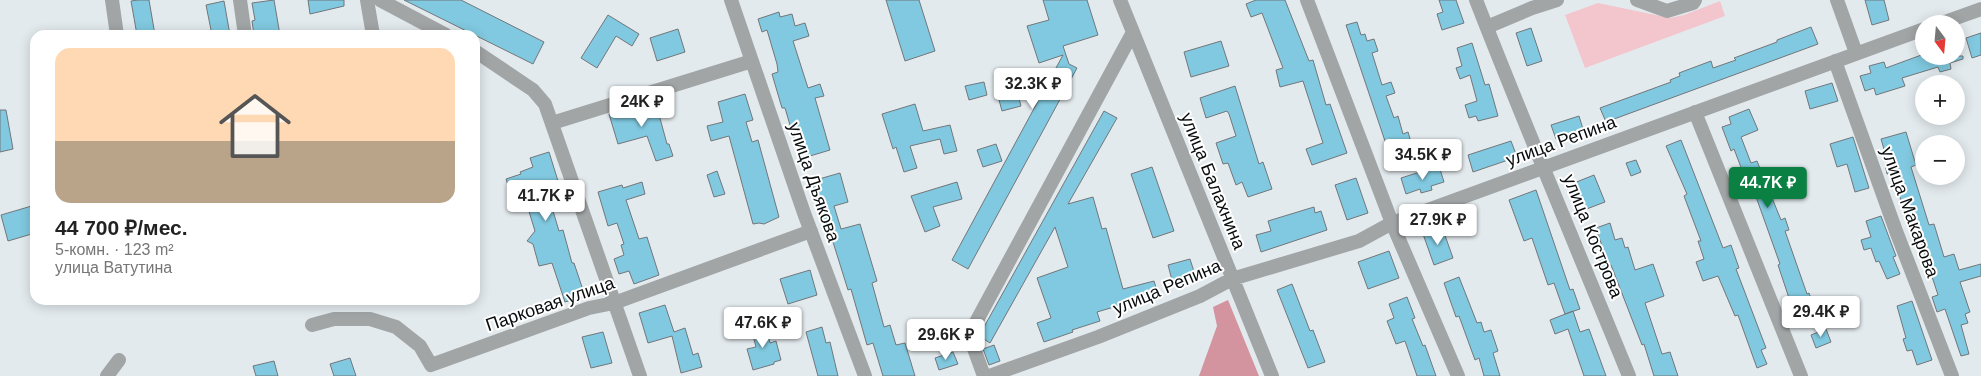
<!DOCTYPE html>
<html lang="ru">
<meta charset="utf-8">
<style>
:root{--surface:#fff;--page:#f6f6f6;--text:#222;--muted:#767676;--accent:#0b8043}
body{margin:0;font-family:Helvetica,sans-serif;background:var(--page);color:var(--text);height:100vh;display:flex;flex-direction:column;font-size:19px;white-space:nowrap}
*{box-sizing:border-box;margin:0}
p{font-size:16px;color:var(--muted)}
.icon{flex:none;width:28px;height:28px;fill:none;stroke:currentColor;stroke-width:2;stroke-linecap:round;stroke-linejoin:round}
.map{position:relative;flex:1;overflow:hidden}
.drawer{position:absolute;left:30px;top:30px;width:450px;height:275px;display:flex;flex-direction:column;background:var(--surface);border-radius:15px;box-shadow:0 2px 12px #0003}
.drawer>*{flex:none}
.needle{width:32px;rotate:164deg}
.buttons{position:absolute;left:1915px;top:15px;display:grid;gap:10px}
.buttons a{display:grid;place-items:center;width:50px;height:50px;border-radius:50%;background:var(--surface);box-shadow:0 2px 12px #0003;font-size:25px}
.price{position:absolute;translate:-50% -42px;padding:0 11px;border-radius:5px;background:#fff;color:#222;font-size:16px;line-height:32px;filter:drop-shadow(0 1px 2px #0008)}
.price::after{content:'';position:absolute;left:50%;top:30px;width:15px;height:11px;margin-left:-8px;background:inherit;clip-path:polygon(0 0,100% 0,50% 100%)}
.price.active{background:var(--accent);color:#fff}
ul{padding:0;list-style:none}
li{display:grid;align-content:center;gap:10px;height:265px;padding:0 25px}
li span{display:grid;place-items:center;height:155px;border-radius:15px;color:#555}
li>.icon{margin-inline-start:auto}
span .icon{width:90px;height:90px;fill:#fffc;stroke-width:1}
li b{font-size:21px}
.map>svg:first-child{display:block}
.green{fill:#f3c6ce}
.forest{fill:#d3939f}
.building{fill:#81c9e0;stroke:#71777a}
.lines{fill:none;stroke-linecap:round;stroke-linejoin:round}
.minor{stroke:#a2a5a6;stroke-width:14}
.labels{text-anchor:middle;dominant-baseline:central;stroke-width:4;stroke-linejoin:round;paint-order:stroke}
.street-label{font-size:18px;fill:#090c0d;stroke:#fff}
</style>
<div class="map">
<svg width="1981" height="376" viewBox="0 0 1981 376">
<rect width="100%" height="100%" fill="#e3eaed"/>
<!-- green -->
<path class="green" d="M1720,1L1725,16L1585,68L1565,15L1598,3L1670,18L1684,15Z"/>
<!-- forest -->
<path class="forest" d="M1228,300L1259,376H1199L1217,326L1213,307Z"/>
<!-- building -->
<path class="building" d="M138,0H149L155,35H137L131,1Z
M274,0L280,35H254L252,21L255,20L252,3Z
M308,0H344V6L310,14Z
M404,0H461L544,42L533,64Z
M886,0H919L935,51L905,61Z
M1043,0H1087L1098,35L1063,46L1069,64L1077,68L968,269L952,260L1063,55L1039,63L1027,26L1049,20Z
M1256,0H1285L1309,61L1313,60L1326,105L1330,104L1347,153L1312,165L1306,149L1323,143L1303,81L1280,87L1276,70L1283,68L1262,13L1251,17L1246,4Z
M1439,0H1456L1464,23L1442,30L1437,14L1443,12Z
M1865,0H1884L1889,20L1872,25Z
M224,1L230,35H212L206,5Z
M779,12L780,17L792,14L795,26L805,23L809,36L793,41L808,88L820,84L824,96L815,98L830,150L800,159L785,108H782L772,74L778,72L777,64L767,30L762,32L758,19Z
M608,15L639,34L632,46L616,36L597,68L581,58Z
M1357,22L1361,35L1365,34L1367,41L1374,39L1378,51L1372,53L1382,85L1391,82L1395,93L1386,96L1394,118L1398,116L1403,134L1408,132L1411,142L1388,150L1346,25Z
M1811,27L1818,44L1606,122L1600,108L1671,82L1670,80L1680,76L1679,73L1711,61L1713,68L1736,60L1734,58L1777,42V40Z
M1531,28L1542,61L1527,66L1516,33Z
M678,29L685,52L657,61L650,38Z
M1981,33V55L1972,58L1966,38Z
M1221,41L1229,66L1191,77L1184,52Z
M1472,43L1485,85L1489,84L1498,116L1478,121L1476,116L1469,118L1465,105L1477,101L1470,75L1460,79L1456,68L1462,66L1457,48Z
M1924,54V56H1963V59L1950,63L1951,69L1940,72L1938,67L1902,78L1905,86L1876,95L1874,88L1865,91L1860,76L1871,73L1869,66L1884,62L1886,68Z
M984,82L987,95L969,100L965,86Z
M1832,83L1838,101L1810,109L1805,91Z
M1235,86L1259,164L1263,162L1272,189L1248,197L1242,182L1236,185L1228,163L1223,164L1216,143L1236,136L1229,114L1227,111L1206,118L1200,98Z
M1017,91L1021,106L1002,111L998,96Z
M745,94L753,120L746,122L752,142L758,140L779,217L764,224L759,223L753,224L729,136L711,141L707,126L723,122L718,102Z
M655,100L667,144H669L673,156L656,161L647,136L618,144L609,114Z
M915,104L923,131L950,125L957,151L944,154L940,139L910,146L917,168L904,172L896,147L893,149L882,114Z
M1749,109L1758,130L1741,137L1751,163L1757,161L1781,220L1785,218L1789,230L1785,231L1807,294L1809,293L1814,307L1800,312L1796,302L1791,304L1778,265L1780,264L1755,194L1752,196L1734,149L1731,151L1722,127L1731,124L1729,117Z
M0,110H6L13,149L0,152Z
M1104,111L1117,118L1068,204L1093,197L1102,229L1106,228L1123,289L1154,281L1158,294L1097,312L1100,321L1072,330L1073,332L1044,342L1037,323L1051,318L1037,278L1068,267L1055,227L990,343L979,336Z
M1579,116L1583,129L1556,139L1551,125Z
M1906,132L1916,165L1911,167L1929,225L1934,224L1944,257L1954,254L1959,270L1981,264V276L1960,282L1970,312L1965,314L1968,323L1961,325L1969,354L1961,356L1945,309L1937,312L1932,297L1938,295L1920,240L1914,242L1892,172L1887,174L1885,164L1888,163L1881,139Z
M1853,137L1869,188L1855,192L1847,164L1837,167L1830,144Z
M1681,140L1723,248L1731,245L1739,268L1736,269L1766,348L1761,350L1767,364L1757,368L1738,315L1735,316L1718,276L1703,281L1696,262L1704,259L1698,241H1701L1684,196L1687,194L1666,146Z
M1511,141L1517,157L1473,172L1468,155Z
M996,144L1002,161L983,167L977,150Z
M549,152L563,197L550,201L559,231L563,230L572,263H574L585,296L565,302L552,263L539,266L533,244L527,241L535,231L527,205L515,208L506,179L521,174L520,172L533,167L530,158Z
M1636,160L1641,172L1631,176L1626,163Z
M1439,166L1444,182L1431,186L1432,190L1421,193L1420,189L1406,194L1401,178Z
M1152,167L1174,231L1153,238L1131,174Z
M717,171L725,194L714,197L707,175Z
M840,173L848,202L834,206L841,229L860,224L877,281L872,283L884,327L890,325L896,345L905,343L915,376H883L873,343L867,345L851,289L848,290L833,242L830,243L812,181Z
M1594,175L1605,202L1584,210L1574,183Z
M1356,178L1368,213L1347,220L1335,185Z
M642,182L645,194L626,200L639,239L647,237L659,275L634,284L629,271L619,274L614,259L624,255L621,245L624,244L617,223L608,226L598,192L622,185L623,188Z
M957,182L962,199L933,207L940,226L925,232L911,196Z
M1536,190L1570,290L1573,289L1580,309L1565,314L1554,283L1548,285L1532,238L1524,241L1509,200Z
M35,205V233L8,241L1,215Z
M1314,207L1315,213L1321,211L1327,230L1261,252L1256,235L1271,231L1268,221Z
M1881,216L1896,256L1893,257L1900,274L1887,279L1879,261L1876,262L1871,248L1864,250L1861,240L1871,237L1866,221Z
M1610,223L1615,240L1622,238L1625,248L1628,247L1635,270L1653,264L1664,296L1645,303L1662,354L1670,352L1678,376H1654L1644,344L1642,345L1611,265L1602,268L1599,257L1605,255L1596,228Z
M1442,227L1453,258L1434,265L1423,234Z
M1389,251L1399,278L1368,289L1358,262Z
M1190,259L1196,278L1173,284L1168,265Z
M810,270L817,295L788,304L780,279Z
M1459,277L1477,323L1481,322L1484,332L1491,330L1498,351L1493,353L1500,376H1484L1479,358L1475,360L1459,316L1456,317L1444,283Z
M1292,284L1310,331L1313,330L1325,362L1308,368L1277,290Z
M1407,297L1415,318L1412,319L1423,346L1425,345L1436,376H1417L1405,341L1396,344L1387,321L1394,318L1389,304Z
M1912,301L1932,360L1917,365L1912,350L1907,351L1903,339L1906,338L1897,306Z
M665,305L674,332L685,328L693,355L698,353L702,367L681,373L672,336L648,343L639,313Z
M1573,311L1580,332L1589,329L1606,376H1584L1568,329L1555,334L1550,320Z
M765,324L770,343L776,341L781,360L774,362V364L753,370L747,349L756,347L751,328Z
M822,327L826,343L830,342L838,376H818L806,332Z
M1826,329L1831,342L1816,348L1811,335Z
M603,332L612,363L591,368L582,337Z
M994,345L1000,361L989,365L983,349Z
M953,352L958,364L939,370L935,358Z
M350,358L356,376H334L330,364Z
M274,361L278,376H256L253,366Z"/>
<g class="lines">
<!-- minor -->
<path class="minor" d="M112,0L117,35
M240,0L245,35
M367,0L373,35
M380,0L446,35
M731,0L804,213L865,376
M1120,0L1272,376
M1307,0L1392,223L1458,376
M1476,0C1525,126 1578,251 1629,376
M1637,0L1667,11L1693,3L1695,0
M1837,0L1856,53
M1939,24L1981,9
M1487,27L1532,8L1557,0
M475,51L533,90L545,104L640,376
M1835,61L1896,231L1952,376
M1695,112L1801,376
M552,123L752,61
M312,325L334,319H370L396,327L420,346L431,365L589,308L614,303L811,231
M107,376L119,360
M984,376L969,335L1133,32
M989,376L1098,337L1200,296L1232,279L1359,241L1392,223L1924,29"/>
</g>
<g class="labels">
<!-- street labels -->
<g class="street-label">
<text transform="translate(1561 141) rotate(-20)">улица Репина</text>
<text transform="translate(1213 181) rotate(68)">улица Балахнина</text>
<text transform="translate(814 182) rotate(71)">улица Дъякова</text>
<text transform="translate(1910 212) rotate(70)">улица Макарова</text>
<text transform="translate(1593 236) rotate(68)">улица Кострова</text>
<text transform="translate(1167 287) rotate(-23)">улица Репина</text>
<text transform="translate(550 304) rotate(-19)">Парковая улица</text>
</g>
</g>
</svg>
<div class="buttons">
<a><svg class="needle" viewBox="-14 -14 28 28"><path d="M0-13l5 13h-10z" fill="#e53935"/><path d="M0 13l5-13h-10z" fill="#767676"/></svg></a>
<a>+</a>
<a>−</a>
</div>
<b class="price" style="left:1033px;top:110px">32.3K ₽</b>
<b class="price" style="left:642px;top:128px">24K ₽</b>
<b class="price" style="left:1423px;top:181px">34.5K ₽</b>
<b class="price active" style="left:1768px;top:209px">44.7K ₽</b>
<b class="price" style="left:546px;top:222px">41.7K ₽</b>
<b class="price" style="left:1438px;top:246px">27.9K ₽</b>
<b class="price" style="left:1821px;top:338px">29.4K ₽</b>
<b class="price" style="left:763px;top:349px">47.6K ₽</b>
<b class="price" style="left:946px;top:361px">29.6K ₽</b>
<section class="drawer">
<ul>
<li><span style="background:linear-gradient(#ffd9b3 60%,#b9a48a 0)"><svg class="icon" aria-label="home" viewBox="0 0 24 24"><path d="M3 11l9-7 9 7M6 9v11h12V9"/></svg></span><div><b>44 700 ₽/мес.</b><p>5-комн. · 123 m²</p><p>улица Ватутина</p></div></li>
</ul>
</section>
</div>
